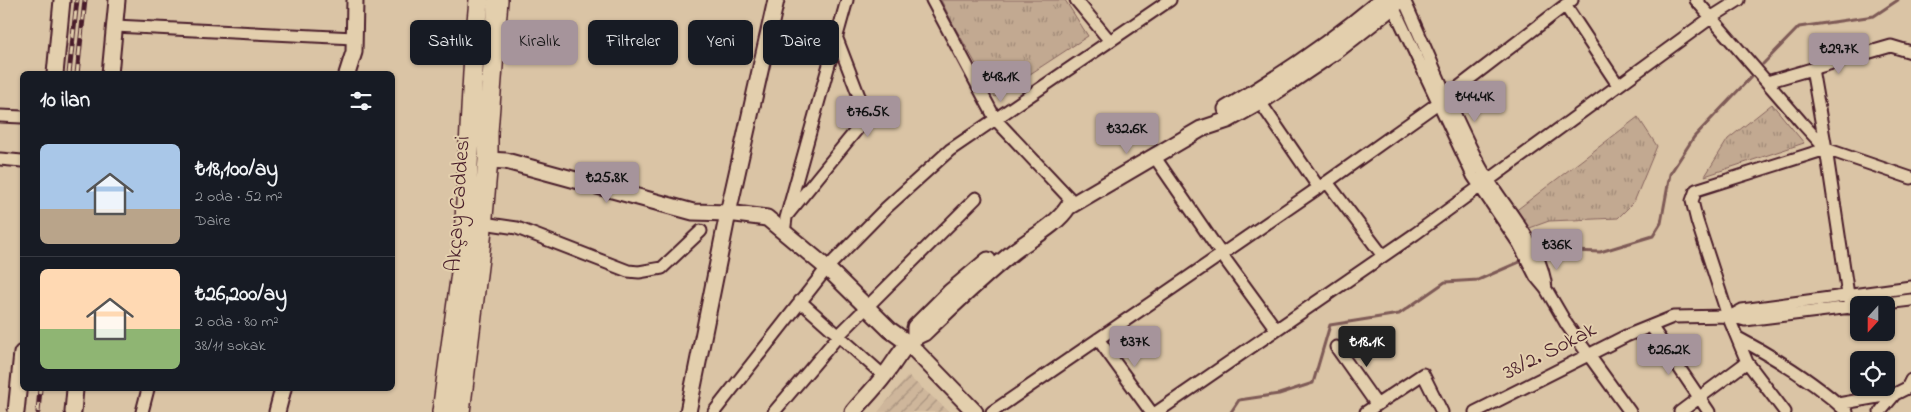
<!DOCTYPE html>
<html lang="tr">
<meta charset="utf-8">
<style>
:root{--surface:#171b24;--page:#20242c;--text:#f1f3f6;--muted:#9ea1a6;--line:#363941;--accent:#a6949b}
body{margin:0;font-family:"Indie Flower",sans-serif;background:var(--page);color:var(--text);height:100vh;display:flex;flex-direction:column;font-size:19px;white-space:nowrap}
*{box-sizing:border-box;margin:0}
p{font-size:16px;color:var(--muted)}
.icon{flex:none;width:28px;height:28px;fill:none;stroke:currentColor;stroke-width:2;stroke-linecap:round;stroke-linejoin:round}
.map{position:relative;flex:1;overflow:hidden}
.panel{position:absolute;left:20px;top:71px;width:375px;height:320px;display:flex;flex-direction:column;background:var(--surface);border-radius:8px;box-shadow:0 1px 4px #0004}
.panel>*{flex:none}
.top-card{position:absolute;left:410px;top:20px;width:475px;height:45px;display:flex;gap:10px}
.needle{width:32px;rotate:201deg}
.buttons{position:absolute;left:1850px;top:296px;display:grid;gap:10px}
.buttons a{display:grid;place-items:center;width:45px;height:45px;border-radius:8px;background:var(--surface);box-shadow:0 1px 4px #0004;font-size:25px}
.price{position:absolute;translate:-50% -42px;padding:0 11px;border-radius:5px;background:var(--accent);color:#111;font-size:16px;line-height:32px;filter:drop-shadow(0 1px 2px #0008)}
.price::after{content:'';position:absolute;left:50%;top:30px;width:15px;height:11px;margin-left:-8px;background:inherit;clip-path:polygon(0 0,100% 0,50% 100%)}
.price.on{background:#222;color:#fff}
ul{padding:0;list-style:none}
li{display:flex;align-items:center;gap:15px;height:125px;padding:0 20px}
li+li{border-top:1px solid var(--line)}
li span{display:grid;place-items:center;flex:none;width:140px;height:100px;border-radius:8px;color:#555}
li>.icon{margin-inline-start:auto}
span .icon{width:60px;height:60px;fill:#fffc;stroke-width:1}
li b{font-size:21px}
h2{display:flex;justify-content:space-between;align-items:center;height:60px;padding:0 20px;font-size:21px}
.chip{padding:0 18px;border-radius:8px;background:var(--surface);box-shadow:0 1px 4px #0004;font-size:18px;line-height:45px}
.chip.on{background:var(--accent);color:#111}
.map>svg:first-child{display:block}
.industrial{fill:url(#industrial-furrows)}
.park{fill:url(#park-tufts);stroke:#86645e}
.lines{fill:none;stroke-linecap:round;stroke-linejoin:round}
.stream{stroke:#7e5a57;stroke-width:3}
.minor-casing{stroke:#4a1f2b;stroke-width:15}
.tertiary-casing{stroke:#4a1f2b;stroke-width:19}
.trunk-casing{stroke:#4a1f2b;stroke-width:22}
.minor{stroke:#e3cfad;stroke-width:11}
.tertiary{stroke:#e3cfad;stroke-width:15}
.trunk{stroke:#e3cfad;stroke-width:19}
.rail-casing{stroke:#4a1f2b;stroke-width:5}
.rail{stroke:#e3cfad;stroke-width:3;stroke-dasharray:9;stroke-linecap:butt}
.labels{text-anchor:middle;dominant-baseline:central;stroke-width:4;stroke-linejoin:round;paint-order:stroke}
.street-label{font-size:22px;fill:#4a1f2b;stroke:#e3cfad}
</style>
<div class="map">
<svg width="1911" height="412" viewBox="0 0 1911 412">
<defs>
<pattern id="industrial-furrows" width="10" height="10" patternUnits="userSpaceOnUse" patternTransform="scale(1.25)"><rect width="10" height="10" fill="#ceb69b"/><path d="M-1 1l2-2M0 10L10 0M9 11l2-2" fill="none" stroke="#a9937f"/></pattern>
<pattern id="park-tufts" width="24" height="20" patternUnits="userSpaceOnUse" patternTransform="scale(1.25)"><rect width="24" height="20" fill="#c2a991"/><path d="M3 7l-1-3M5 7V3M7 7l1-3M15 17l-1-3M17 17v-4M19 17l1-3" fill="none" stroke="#a08977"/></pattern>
</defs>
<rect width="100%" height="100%" fill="#dac4a5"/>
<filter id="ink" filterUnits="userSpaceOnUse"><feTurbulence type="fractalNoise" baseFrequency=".02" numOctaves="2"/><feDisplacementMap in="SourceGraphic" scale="10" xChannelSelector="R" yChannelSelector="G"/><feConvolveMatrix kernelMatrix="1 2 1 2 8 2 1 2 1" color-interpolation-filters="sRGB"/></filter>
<g filter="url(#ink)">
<!-- industrial -->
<path class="industrial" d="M908,376L950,412H878Z"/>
<!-- park -->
<path class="park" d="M941,0H1065L1088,36L995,97L953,24Z
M1772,104L1804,143L1705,176L1728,139Z
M1638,117L1657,146L1634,202L1618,218L1549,221L1527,229L1514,212Z"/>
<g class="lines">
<!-- stream -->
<path class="stream" d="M1763,64L1799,27L1874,16L1898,0
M1539,253L1546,250L1600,252L1653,236L1661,223L1670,174L1694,137L1751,77
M1231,412L1239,400L1279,394L1313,383L1330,325L1399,314L1445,282L1478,280L1524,260"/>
<defs>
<path id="minor" d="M932,0L996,120L1074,203
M1076,0L1110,41
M1390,0L1473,176L1519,244L1536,277L1546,289L1567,325L1630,412
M1404,0C1429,55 1452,113 1480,166C1501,205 1542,244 1546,289
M1696,0L1802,123L1826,149L1850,308
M1565,5L1618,85
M115,26L354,38
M1812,69L1826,149
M1767,82L1891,46L1911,52
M1260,102L1319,188
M0,116L22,117
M1154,156L1222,255L1276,329
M0,159L22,161
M1327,182L1383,256
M788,214L867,117L837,39
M483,223L517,228L628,271L639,272L662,268L701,231
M784,233L786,218L847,0
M800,301L884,376
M1870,305L1911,300
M1731,316L1742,310L1911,287
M1651,326L1709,412
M1738,338C1776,358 1815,382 1847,412
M1098,339L1151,412
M1336,347L1377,405
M1838,404L1895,394L1907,388L1911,380
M142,412L148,389
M714,412L827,268L886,208L950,150L1170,0
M774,412L840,334L976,198
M992,412L1327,182L1438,103L1572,0
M1157,412L1415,234L1712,17L1739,0
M1366,412L1423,374L1442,412
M1475,412L1626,336L1673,317L1731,316L1745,320L1859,306
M1680,412L1747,362
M1785,412L1747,362L1728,316L1697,221L1692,201L1696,190L1826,149L1911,178
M1880,412L1895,394"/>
<path id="tertiary" d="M55,74L62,0
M110,74L117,0
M347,74L354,52L355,0
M1226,109C1281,77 1333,41 1382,0
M488,160L506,161L693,212L728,213L767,218L827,268L890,330L908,343L975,412
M915,336V327L950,292L988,260
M16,412L22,353
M73,412L75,389
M277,412L283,389
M688,412L728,213L776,0
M853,412C863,400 875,388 884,376C897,360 905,340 924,333C953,305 981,278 1012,253C1029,239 1057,225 1068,207L1201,129L1228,120L1260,102L1336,51L1401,0"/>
<path id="trunk" d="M442,412L463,258L474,54L479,0
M460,412L480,250L488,160V132L498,0"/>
</defs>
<!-- minor casing -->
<use href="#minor" class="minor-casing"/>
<!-- tertiary casing -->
<use href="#tertiary" class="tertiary-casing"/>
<!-- trunk casing -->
<use href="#trunk" class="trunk-casing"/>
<!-- minor -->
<use href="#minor" class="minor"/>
<!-- tertiary -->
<use href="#tertiary" class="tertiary"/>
<!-- trunk -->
<use href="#trunk" class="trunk"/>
<defs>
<path id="rail" d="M69,74L77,0
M77,74L85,0
M38,412L40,389"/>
</defs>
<!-- rail casing -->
<use href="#rail" class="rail-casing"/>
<!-- rail -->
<use href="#rail" class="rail"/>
</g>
</g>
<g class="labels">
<!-- street labels -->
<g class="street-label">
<text transform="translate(459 204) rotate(-86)">Akçay Caddesi</text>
<text transform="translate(1550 352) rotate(-27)">38/2. Sokak</text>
</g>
</g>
</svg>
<div class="buttons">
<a><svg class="needle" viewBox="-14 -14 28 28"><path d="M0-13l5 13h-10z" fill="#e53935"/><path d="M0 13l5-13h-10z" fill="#9ea1a6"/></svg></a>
<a><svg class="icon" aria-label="locate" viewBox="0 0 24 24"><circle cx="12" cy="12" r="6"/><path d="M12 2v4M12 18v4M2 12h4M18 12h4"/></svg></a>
</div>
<b class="price" style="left:1839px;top:75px">₺29.7K</b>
<b class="price" style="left:1001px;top:103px">₺48.1K</b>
<b class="price" style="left:1475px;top:123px">₺44.4K</b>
<b class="price" style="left:868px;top:138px">₺76.5K</b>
<b class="price" style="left:1127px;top:155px">₺32.6K</b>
<b class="price" style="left:607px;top:204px">₺25.8K</b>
<b class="price" style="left:1557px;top:271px">₺36K</b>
<b class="price" style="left:1135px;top:368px">₺37K</b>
<b class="price on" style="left:1367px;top:368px">₺18.1K</b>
<b class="price" style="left:1669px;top:376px">₺26.2K</b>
<div class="top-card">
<a class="chip">Satılık</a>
<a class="chip on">Kiralık</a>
<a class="chip">Filtreler</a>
<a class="chip">Yeni</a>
<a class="chip">Daire</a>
</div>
<section class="panel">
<h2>10 ilan<svg class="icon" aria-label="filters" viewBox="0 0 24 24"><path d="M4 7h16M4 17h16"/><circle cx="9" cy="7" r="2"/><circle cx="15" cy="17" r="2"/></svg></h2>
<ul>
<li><span style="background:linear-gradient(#a9c7e8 65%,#b9a48a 0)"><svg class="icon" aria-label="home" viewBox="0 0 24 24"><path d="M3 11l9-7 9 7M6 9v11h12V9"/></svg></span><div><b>₺18,100/ay</b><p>2 oda · 52 m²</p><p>Daire</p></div></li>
<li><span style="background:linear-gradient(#ffd9b3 60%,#8fb573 0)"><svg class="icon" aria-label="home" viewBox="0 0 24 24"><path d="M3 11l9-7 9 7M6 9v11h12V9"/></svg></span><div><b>₺26,200/ay</b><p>2 oda · 80 m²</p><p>38/11 sokak</p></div></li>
</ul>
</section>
</div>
